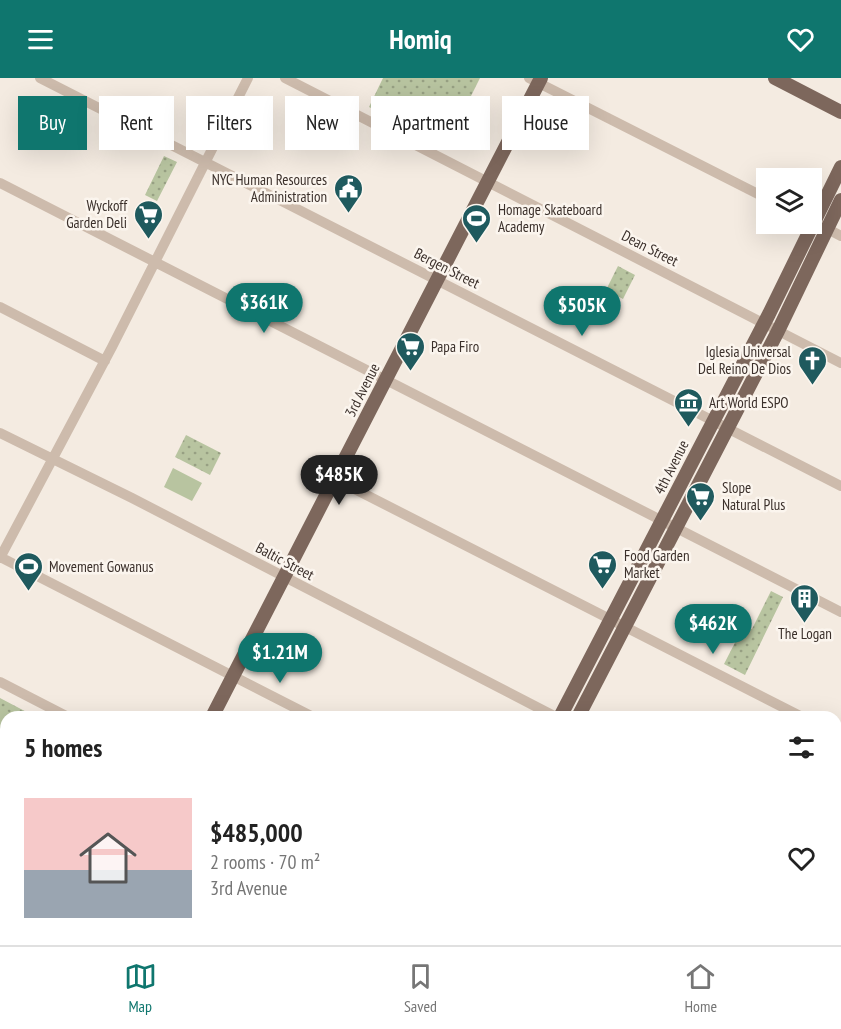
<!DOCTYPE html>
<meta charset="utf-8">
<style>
:root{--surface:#fff;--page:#f6f6f6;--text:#222;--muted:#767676;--line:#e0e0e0;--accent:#0f766e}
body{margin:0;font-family:"PT Sans Narrow",sans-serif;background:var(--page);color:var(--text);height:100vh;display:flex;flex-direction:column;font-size:22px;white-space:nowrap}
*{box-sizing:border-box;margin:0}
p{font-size:20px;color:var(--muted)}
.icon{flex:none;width:33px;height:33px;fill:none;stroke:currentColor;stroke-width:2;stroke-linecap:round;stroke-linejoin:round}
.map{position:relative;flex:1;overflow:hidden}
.drawer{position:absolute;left:0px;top:633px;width:842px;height:234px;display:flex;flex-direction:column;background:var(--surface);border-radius:18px 18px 0 0;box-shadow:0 6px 24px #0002}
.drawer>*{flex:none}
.guide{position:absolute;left:18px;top:18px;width:806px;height:54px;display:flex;gap:12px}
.controls{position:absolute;left:756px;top:90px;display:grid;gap:12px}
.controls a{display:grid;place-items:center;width:66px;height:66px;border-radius:0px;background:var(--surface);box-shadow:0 6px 24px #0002;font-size:30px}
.price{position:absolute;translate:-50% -51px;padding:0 14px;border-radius:21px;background:var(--accent);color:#fff;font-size:20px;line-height:39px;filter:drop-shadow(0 2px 3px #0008)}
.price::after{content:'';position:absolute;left:50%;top:36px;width:18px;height:14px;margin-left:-9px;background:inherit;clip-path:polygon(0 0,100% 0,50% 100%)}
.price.active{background:#222;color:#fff}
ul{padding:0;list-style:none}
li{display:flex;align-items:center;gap:18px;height:150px;padding:0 24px}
li span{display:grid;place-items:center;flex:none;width:168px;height:120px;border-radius:0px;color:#555}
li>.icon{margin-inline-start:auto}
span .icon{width:72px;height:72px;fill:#fffc;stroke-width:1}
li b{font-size:26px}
h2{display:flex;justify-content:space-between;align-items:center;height:72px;padding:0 24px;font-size:26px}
.tag{padding:0 21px;border-radius:0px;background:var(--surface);box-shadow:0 6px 24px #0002;font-size:21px;line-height:54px}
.tag.active{background:var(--accent);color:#fff}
header{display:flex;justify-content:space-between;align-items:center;height:78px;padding:0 24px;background:var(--accent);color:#fff;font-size:27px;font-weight:600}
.menu{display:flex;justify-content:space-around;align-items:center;height:84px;border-top:2px solid var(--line);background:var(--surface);font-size:16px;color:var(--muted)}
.menu a{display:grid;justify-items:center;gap:3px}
.menu .active{color:var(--accent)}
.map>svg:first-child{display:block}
.park{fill:url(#park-dots)}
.pitch{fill:#b8c4a0}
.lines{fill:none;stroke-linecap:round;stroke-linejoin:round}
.minor{stroke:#cdbbac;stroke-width:10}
.major{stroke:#7d675c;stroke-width:14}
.labels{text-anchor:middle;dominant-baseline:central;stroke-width:5;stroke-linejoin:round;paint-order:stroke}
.poi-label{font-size:15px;fill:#3b302b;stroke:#fbf5ee;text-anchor:start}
.street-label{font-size:15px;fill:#3b302b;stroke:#fbf5ee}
</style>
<header><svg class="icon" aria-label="menu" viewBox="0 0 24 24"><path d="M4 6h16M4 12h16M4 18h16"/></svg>Homiq<svg class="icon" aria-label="heart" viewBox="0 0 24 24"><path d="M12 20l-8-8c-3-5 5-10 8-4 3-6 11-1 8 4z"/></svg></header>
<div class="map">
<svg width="841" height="867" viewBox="0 0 841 867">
<defs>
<pattern id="park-dots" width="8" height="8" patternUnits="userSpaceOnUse" patternTransform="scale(1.5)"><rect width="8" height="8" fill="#b8c4a0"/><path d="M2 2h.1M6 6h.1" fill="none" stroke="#97a083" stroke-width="1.8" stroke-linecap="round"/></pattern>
</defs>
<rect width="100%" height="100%" fill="#f4ebe1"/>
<!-- park -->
<path class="park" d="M383,0H480L465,30L442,19L423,56L369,29Z
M164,78L177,84L157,123L145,117Z
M618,188L635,197L623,221L606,212Z
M186,357L221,375L210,397L175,379Z
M771,513L783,519L745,597L724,586L744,547L752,551Z
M0,620L36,639H6V716L0,713Z"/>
<!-- pitch -->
<path class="pitch" d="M173,390L202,405L192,423L164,409Z
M0,629L18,639L22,632L36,639H6V707L2,714L0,713Z"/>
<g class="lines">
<!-- minor -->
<path class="minor" d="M40,0L841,408
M285,0L841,285
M529,0L766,120
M0,105L841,534
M820,147L841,158
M0,229L105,283
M0,355L132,420L556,639
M335,401L802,639
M0,479L313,639
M0,480L112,269L248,0
M0,604L68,639
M836,656L841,659
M0,729L6,732
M836,781L841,784
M0,854L6,857
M14,861L26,867
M261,861L273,867
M503,861L515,867
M839,867L841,863"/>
<!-- major -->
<path class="major" d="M775,0L841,34
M212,639L541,0
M560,639L769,236L841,89
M578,639L778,253L841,122
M95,867L98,861
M443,867L446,861
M461,867L464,861"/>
</g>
<!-- icons -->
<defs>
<symbol id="civic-pin" viewBox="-11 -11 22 30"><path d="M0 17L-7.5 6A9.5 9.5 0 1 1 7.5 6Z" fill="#1f5a5e" stroke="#fbf5ee"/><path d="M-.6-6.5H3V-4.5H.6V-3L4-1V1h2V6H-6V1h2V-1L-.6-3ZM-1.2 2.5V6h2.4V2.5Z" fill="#fff"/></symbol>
<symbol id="supermarket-pin" viewBox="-11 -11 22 30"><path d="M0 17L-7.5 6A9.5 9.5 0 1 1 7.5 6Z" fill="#1f5a5e" stroke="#fbf5ee"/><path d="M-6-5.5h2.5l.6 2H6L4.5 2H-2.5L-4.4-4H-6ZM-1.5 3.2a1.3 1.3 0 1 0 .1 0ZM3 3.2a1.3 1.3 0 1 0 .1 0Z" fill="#fff"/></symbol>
<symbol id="stadium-pin" viewBox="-11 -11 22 30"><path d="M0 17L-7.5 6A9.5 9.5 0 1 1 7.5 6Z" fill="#1f5a5e" stroke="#fbf5ee"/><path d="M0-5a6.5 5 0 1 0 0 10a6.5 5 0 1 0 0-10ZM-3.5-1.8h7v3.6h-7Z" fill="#fff"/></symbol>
<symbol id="church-pin" viewBox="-11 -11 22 30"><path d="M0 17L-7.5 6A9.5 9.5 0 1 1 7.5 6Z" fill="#1f5a5e" stroke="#fbf5ee"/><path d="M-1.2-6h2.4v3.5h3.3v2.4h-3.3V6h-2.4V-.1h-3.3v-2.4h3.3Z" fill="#fff"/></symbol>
<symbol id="museum-pin" viewBox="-11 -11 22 30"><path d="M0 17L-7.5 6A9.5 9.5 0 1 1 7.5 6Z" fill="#1f5a5e" stroke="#fbf5ee"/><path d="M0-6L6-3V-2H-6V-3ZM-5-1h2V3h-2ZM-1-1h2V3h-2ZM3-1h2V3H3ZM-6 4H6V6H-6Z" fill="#fff"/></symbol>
<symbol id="building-pin" viewBox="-11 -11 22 30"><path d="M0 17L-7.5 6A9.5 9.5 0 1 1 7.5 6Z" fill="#1f5a5e" stroke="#fbf5ee"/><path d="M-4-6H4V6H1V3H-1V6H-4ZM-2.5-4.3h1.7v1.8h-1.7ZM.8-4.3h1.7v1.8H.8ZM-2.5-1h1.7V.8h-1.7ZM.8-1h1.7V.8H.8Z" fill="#fff"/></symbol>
</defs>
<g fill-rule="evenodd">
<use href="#civic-pin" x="332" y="94" width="33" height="45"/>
<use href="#supermarket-pin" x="132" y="120" width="33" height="45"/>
<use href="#stadium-pin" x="460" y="124" width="33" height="45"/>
<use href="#supermarket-pin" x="394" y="252" width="33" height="45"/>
<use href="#church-pin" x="796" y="266" width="33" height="45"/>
<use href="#museum-pin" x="672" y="308" width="33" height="45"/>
<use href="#supermarket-pin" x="684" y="402" width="33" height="45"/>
<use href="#supermarket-pin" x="586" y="470" width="33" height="45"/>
<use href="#stadium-pin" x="12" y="472" width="33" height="45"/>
<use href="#building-pin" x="788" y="504" width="33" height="45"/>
</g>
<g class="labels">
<!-- poi labels -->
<g class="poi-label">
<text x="327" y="101" text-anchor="end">NYC Human Resources<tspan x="327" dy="17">Administration</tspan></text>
<text x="127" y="127" text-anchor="end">Wyckoff<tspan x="127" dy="17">Garden Deli</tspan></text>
<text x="498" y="131">Homage Skateboard<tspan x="498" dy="17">Academy</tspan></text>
<text x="431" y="268">Papa Firo</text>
<text x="791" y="273" text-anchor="end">Iglesia Universal<tspan x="791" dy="17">Del Reino De Dios</tspan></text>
<text x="709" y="324">Art World ESPO</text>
<text x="722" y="409">Slope<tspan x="722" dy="17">Natural Plus</tspan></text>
<text x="624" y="477">Food Garden<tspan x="624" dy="17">Market</tspan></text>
<text x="49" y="488">Movement Gowanus</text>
<text x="805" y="555" text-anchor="middle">The Logan</text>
</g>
<!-- street labels -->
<g class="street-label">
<text transform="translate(650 170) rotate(27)">Dean Street</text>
<text transform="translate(447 190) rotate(27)">Bergen Street</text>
<text transform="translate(362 312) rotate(-63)">3rd Avenue</text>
<text transform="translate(671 389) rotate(-63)">4th Avenue</text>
<text transform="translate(285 483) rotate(28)">Baltic Street</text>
</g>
</g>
</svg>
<div class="controls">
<a><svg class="icon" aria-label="layers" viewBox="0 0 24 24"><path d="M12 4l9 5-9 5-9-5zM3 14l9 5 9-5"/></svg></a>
</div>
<b class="price" style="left:264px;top:256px">$361K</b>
<b class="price" style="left:582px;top:259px">$505K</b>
<b class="price active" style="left:339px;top:428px">$485K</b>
<b class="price" style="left:713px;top:577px">$462K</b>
<b class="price" style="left:280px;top:606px">$1.21M</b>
<div class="guide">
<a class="tag active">Buy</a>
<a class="tag">Rent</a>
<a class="tag">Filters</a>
<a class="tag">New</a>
<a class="tag">Apartment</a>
<a class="tag">House</a>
</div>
<section class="drawer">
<h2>5 homes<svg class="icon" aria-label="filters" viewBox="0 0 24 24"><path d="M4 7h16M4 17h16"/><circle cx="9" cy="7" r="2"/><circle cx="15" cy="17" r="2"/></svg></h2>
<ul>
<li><span style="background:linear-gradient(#f6c9c9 60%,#9aa5b1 0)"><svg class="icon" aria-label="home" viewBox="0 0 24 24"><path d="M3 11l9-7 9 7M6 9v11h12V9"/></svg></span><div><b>$485,000</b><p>2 rooms · 70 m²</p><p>3rd Avenue</p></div><svg class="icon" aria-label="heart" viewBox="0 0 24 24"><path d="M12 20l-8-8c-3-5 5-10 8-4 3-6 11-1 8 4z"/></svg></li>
</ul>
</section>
</div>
<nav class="menu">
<a class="active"><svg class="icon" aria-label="map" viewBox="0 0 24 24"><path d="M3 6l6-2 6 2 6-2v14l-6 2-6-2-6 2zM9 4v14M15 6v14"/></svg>Map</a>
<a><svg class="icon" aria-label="saved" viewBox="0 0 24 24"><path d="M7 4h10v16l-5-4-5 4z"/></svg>Saved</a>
<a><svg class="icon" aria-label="home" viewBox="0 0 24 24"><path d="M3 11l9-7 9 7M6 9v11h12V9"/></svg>Home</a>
</nav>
